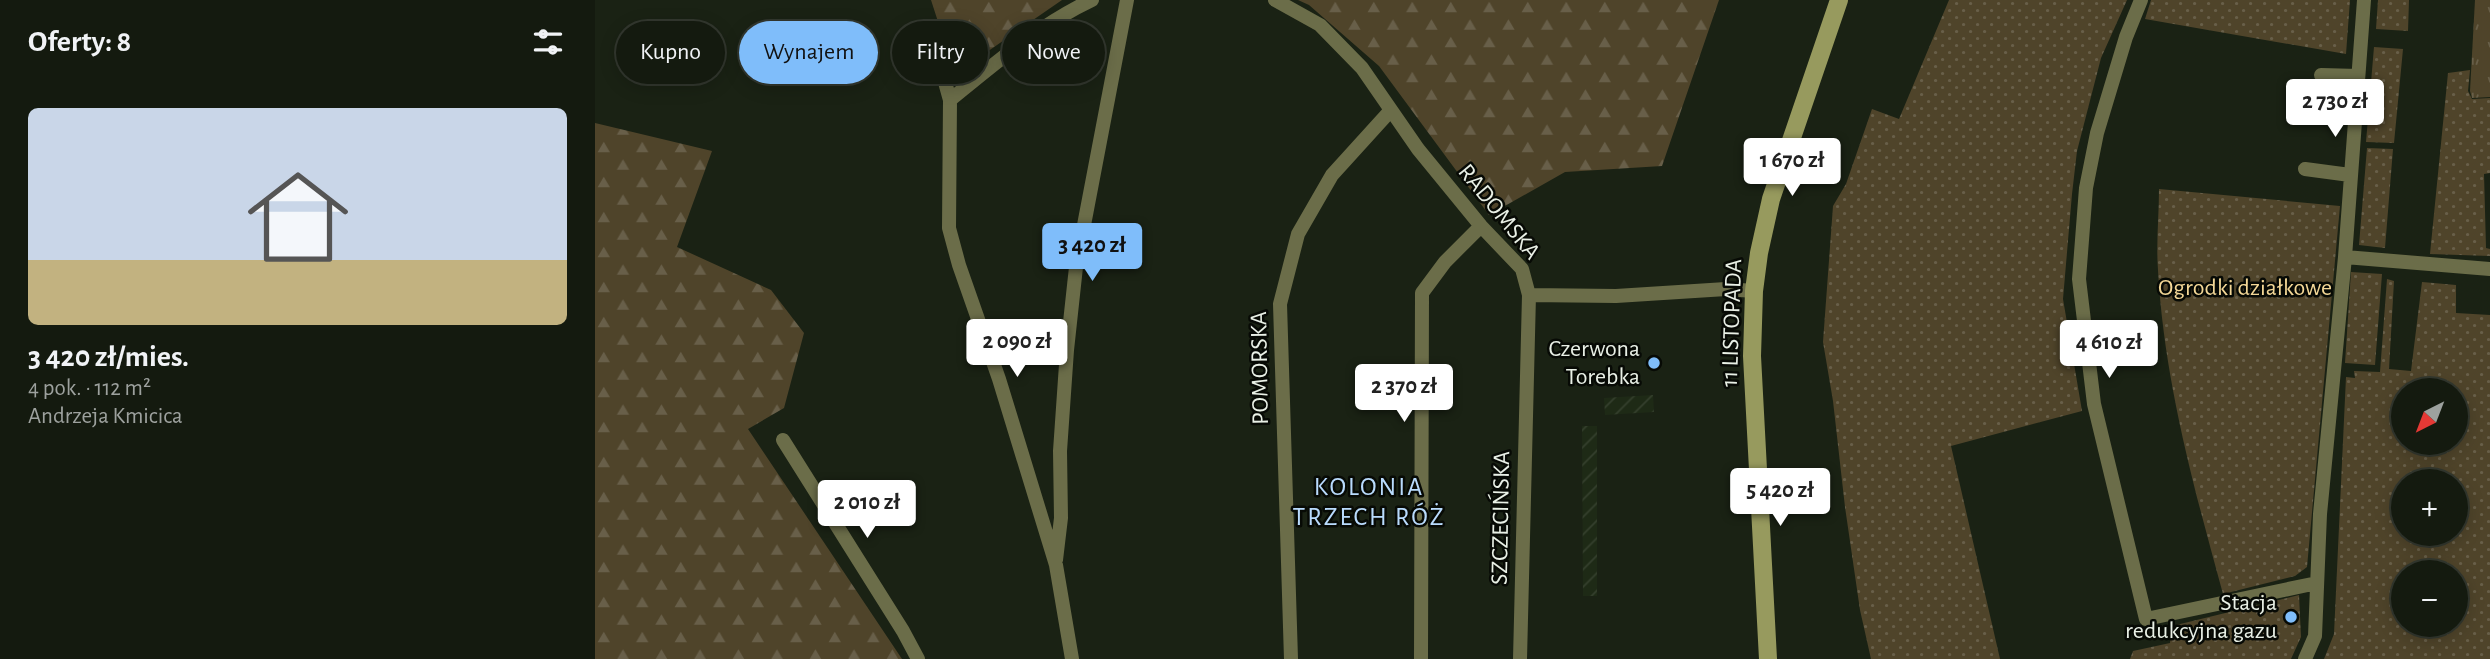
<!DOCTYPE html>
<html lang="pl">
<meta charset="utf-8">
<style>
:root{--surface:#141a0f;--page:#1d2318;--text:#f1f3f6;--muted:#9da19e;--line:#33382f;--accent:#7fbdfa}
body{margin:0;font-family:"Alegreya Sans",sans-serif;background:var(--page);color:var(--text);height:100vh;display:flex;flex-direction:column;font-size:26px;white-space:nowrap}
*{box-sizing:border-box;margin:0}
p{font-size:23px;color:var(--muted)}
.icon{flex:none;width:38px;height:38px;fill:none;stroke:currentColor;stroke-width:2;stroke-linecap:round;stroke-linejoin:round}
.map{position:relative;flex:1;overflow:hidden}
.sheet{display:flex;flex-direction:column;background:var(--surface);width:595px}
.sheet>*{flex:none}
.top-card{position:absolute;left:21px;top:21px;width:665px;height:63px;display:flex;gap:14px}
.needle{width:46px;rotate:222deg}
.buttons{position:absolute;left:1796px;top:378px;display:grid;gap:14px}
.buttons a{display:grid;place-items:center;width:77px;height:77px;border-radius:50%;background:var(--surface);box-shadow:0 4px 18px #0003,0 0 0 2px var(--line);font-size:35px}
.price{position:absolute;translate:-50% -60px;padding:0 16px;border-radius:7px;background:#fff;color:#222;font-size:23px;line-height:46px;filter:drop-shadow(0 2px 4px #0008)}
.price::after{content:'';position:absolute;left:50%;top:42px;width:21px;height:16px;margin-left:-10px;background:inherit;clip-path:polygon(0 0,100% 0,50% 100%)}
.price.on{background:var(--accent);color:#111}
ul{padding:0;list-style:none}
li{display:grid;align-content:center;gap:14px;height:371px;padding:0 28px}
li span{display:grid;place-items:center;height:217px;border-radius:10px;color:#555}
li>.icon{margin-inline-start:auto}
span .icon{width:126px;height:126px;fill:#fffc;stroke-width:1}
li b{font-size:30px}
h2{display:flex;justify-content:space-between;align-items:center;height:84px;padding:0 28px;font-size:30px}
.pill{padding:0 24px;border-radius:32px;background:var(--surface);box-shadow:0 4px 18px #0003,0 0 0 2px var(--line);font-size:24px;line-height:63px}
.pill.on{background:var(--accent);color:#111}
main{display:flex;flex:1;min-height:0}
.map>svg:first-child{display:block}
.industrial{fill:url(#industrial-furrows)}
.grass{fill:url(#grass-dots);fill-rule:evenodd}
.forest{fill:url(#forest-firs)}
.park{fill:url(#park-tufts)}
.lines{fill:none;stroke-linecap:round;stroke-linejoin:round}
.minor{stroke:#6b6d49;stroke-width:14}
.secondary{stroke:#979a5e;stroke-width:18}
.poi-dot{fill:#7fbdfa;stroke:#070a05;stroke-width:2.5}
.labels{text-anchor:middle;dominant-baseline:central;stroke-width:5;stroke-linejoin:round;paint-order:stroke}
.street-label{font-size:24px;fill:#e9f0e6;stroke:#070a05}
.park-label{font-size:24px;fill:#f4d897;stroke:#070a05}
.poi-label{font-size:24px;fill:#e9f0e6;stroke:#070a05;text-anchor:end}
.neighbourhood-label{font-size:26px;letter-spacing:2px;fill:#b9dbfd;stroke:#070a05}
</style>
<main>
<section class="sheet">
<h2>Oferty: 8<svg class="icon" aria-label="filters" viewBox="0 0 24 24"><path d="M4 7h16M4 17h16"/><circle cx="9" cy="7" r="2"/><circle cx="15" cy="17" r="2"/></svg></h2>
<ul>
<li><span style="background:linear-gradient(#c9d6e8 70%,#c2b280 0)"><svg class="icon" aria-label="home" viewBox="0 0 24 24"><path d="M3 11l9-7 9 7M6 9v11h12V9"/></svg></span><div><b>3 420 zł/mies.</b><p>4 pok. · 112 m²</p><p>Andrzeja Kmicica</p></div></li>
</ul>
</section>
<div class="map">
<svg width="1895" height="659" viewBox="0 0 1895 659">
<defs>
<pattern id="industrial-furrows" width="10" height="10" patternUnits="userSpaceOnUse" patternTransform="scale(1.75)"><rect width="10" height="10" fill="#1e2a16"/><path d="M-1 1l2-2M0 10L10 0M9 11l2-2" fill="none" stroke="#343f2d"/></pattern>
<pattern id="grass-dots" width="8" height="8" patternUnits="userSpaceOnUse" patternTransform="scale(1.75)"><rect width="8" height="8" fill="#4f442a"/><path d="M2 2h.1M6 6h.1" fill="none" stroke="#685f49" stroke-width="1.8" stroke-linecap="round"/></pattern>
<pattern id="forest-firs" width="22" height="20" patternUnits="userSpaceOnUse" patternTransform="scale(1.75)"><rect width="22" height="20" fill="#4f442a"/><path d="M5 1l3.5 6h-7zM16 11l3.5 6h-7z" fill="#685f49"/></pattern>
<pattern id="park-tufts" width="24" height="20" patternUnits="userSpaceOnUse" patternTransform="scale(1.75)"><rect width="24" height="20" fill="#4f442a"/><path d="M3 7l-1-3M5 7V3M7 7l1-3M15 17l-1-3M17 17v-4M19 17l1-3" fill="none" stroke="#685f49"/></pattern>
</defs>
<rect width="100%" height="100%" fill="#1a2214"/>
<!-- industrial -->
<path class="industrial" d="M1058,395L1059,412L1010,415L1009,398Z
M987,426H1002V596H988Z"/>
<!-- grass -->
<path class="grass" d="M1354,0H1532L1506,58L1482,151L1477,194L1468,299L1487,411L1356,446L1405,659H1276L1265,610L1250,507L1238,401L1228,342L1238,206L1251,184L1277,109L1304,119Z
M1556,0H1755L1751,54L1550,19Z
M1783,0H1814L1813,31L1781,29Z
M1779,47L1808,49L1799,143L1771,142Z
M1875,70L1873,91L1877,99L1895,98V173L1889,174L1891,248L1895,249V256L1835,254L1853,73Z
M1772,148L1798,149L1790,248L1764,245Z
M1564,189L1745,206L1712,567L1700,576L1628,594C1599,488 1569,380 1563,270C1561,243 1564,216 1564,189Z
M1756,272L1787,274L1780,365L1750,363Z
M1792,279L1799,281L1794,369L1816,371L1827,282L1861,285V313L1895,315V659H1729L1739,634L1751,377L1760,378L1759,371L1785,372ZM1808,390H1860V443H1808ZM1808,481H1860V534H1808ZM1808,572H1860V625H1808Z
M1704,595L1706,637L1696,659H1535L1538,651L1575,643L1577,626Z"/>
<!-- forest -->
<path class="forest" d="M336,0H467L360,74Z
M703,0H1124L1067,166L970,172L894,215L784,66L714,5Z
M0,123L117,151L82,247L176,290L209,333L189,408L153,429L307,659H0Z"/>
<!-- park -->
<path class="park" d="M1880,0H1895V97L1877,98L1875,91Z"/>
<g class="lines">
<!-- minor -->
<path class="minor" d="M680,0L725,25L767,68L823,149L886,226L927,269L934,295L1021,296L1131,289L1159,291
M1546,0L1531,37L1502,133L1491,188L1484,279L1499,404L1551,619L1722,583
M337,36L355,100L354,228L364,265L404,379L461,565L477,659
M1726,75L1763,76
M355,100C401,63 444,25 497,0
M1710,169L1755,175
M1750,257L1895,269
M188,440L308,631L323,659
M461,560L466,518L465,451L472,350L481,267L532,0
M696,659L685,304L703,234L737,175L796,110
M826,659L827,293L850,262L886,226
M925,659L934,295
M1710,659L1720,636L1725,514L1750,257L1769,0"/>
<!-- secondary -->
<path class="secondary" d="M1173,659L1157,356L1159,291L1164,253L1176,199L1244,0"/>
</g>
<!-- markers -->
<g class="poi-dot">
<circle cx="1059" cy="363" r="7"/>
<circle cx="1696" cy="617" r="7"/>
</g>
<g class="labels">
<!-- street labels -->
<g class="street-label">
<text transform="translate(904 212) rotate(51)">RADOMSKA</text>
<text transform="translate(1137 323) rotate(-88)">11 LISTOPADA</text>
<text transform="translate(665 368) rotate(-91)">POMORSKA</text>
<text transform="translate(906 518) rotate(-89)">SZCZECIŃSKA</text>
</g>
<!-- park labels -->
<g class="park-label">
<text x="1650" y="288">Ogrodki działkowe</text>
</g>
<!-- poi labels -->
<g class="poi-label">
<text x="1045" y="349">Czerwona<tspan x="1045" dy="28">Torebka</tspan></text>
<text x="1682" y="603">Stacja<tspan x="1682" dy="28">redukcyjna gazu</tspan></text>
</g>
<!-- neighbourhood labels -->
<g class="neighbourhood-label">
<text x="774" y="487">KOLONIA<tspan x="774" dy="30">TRZECH RÓŻ</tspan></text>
</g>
</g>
</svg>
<div class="buttons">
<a><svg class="needle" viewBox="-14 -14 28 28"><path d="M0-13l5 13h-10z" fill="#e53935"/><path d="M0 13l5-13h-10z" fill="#9da19e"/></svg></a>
<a>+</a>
<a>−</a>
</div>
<b class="price" style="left:1740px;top:139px">2 730 zł</b>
<b class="price" style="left:1197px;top:198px">1 670 zł</b>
<b class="price on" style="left:497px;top:283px">3 420 zł</b>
<b class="price" style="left:422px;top:379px">2 090 zł</b>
<b class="price" style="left:1514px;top:380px">4 610 zł</b>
<b class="price" style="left:809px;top:424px">2 370 zł</b>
<b class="price" style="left:1185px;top:528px">5 420 zł</b>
<b class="price" style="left:272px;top:540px">2 010 zł</b>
<div class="top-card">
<a class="pill">Kupno</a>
<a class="pill on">Wynajem</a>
<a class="pill">Filtry</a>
<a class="pill">Nowe</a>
</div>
</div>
</main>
